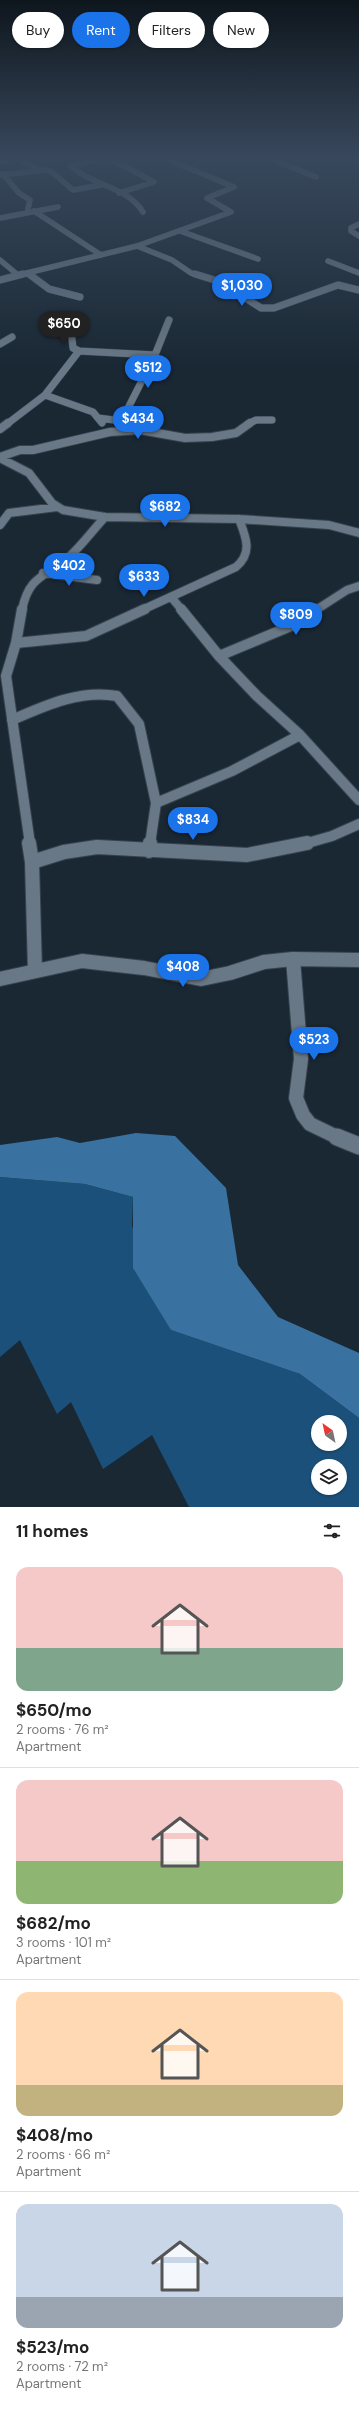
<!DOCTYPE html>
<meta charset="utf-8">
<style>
:root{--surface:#fff;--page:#f6f6f6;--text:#222;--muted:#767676;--line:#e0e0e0;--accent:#1a73e8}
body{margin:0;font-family:"DM Sans",sans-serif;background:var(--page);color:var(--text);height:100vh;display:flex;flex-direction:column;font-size:15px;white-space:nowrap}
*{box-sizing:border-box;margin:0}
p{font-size:13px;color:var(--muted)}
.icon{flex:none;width:22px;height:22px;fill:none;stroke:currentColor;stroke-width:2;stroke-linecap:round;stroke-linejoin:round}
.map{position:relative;height:1507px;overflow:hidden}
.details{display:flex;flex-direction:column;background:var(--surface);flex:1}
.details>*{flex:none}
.hud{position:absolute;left:12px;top:12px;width:335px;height:36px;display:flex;gap:8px}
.needle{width:26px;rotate:327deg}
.tools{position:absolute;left:311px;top:1415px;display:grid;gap:8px}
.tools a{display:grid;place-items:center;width:36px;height:36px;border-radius:50%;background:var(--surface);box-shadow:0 1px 3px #0004;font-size:20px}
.price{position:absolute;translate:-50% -34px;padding:0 9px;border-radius:14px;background:var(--accent);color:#fff;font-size:13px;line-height:26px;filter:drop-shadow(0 1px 2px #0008)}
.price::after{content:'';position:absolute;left:50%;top:24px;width:12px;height:9px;margin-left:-6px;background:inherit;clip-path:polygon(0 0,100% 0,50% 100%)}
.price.on{background:#222;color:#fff}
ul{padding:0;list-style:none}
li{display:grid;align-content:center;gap:8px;height:212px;padding:0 16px}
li+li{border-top:1px solid var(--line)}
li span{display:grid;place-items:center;height:124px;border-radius:12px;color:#555}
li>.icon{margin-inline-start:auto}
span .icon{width:72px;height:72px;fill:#fffc;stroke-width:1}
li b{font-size:17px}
h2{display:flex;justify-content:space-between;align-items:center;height:48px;padding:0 16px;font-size:17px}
.pill{padding:0 14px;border-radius:18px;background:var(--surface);box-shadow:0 1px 3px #0004;font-size:14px;line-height:36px}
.pill.on{background:var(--accent);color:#fff}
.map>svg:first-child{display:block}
.green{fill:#1a5079;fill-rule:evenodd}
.water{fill:#3972a0}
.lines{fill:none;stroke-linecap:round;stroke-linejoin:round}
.minor-far5-casing{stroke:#37424d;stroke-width:6}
.minor-far4-casing{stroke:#37424d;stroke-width:8}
.minor-far3-casing{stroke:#37424d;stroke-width:10}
.minor-far2-casing{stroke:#37424d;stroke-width:12}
.minor-far1-casing{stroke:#37424d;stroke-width:16}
.minor-casing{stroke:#37424d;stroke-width:19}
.minor-far5{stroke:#687886;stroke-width:5.5}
.minor-far4{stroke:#687886;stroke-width:7}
.minor-far3{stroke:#687886;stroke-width:8}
.minor-far2{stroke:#687886;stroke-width:10}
.minor-far1{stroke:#687886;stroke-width:14}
.minor{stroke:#687886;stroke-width:17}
</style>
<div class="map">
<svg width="359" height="1507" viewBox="0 0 359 1507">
<rect width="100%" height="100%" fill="#1a2834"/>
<!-- green -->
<path class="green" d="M0,1177L85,1184L133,1197L132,1226L171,1330L300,1374L359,1418V1507H189L152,1435L103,1469L71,1402L57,1414L20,1340L0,1357ZM318,1422H340V1444H318ZM318,1466H340V1488H318Z"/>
<!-- water -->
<path class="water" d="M136,1133L175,1136L226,1188L238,1265L278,1317L359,1353V1418L300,1374L171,1330L133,1268V1197L85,1184L0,1177V1145L57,1137L80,1143Z"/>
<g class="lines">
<defs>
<path id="minor-far5" d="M107,157L154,182L119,193
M108,157L71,166C92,186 127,186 143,212
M266,157L316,177
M0,162L17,158L37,169
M3,174L19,193L30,200L27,213
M0,175L45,170L52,172L73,190L101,185
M34,211L101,255
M0,218L58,207
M359,224L351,228V231L359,236
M180,231L258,259
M137,246L172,260L191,273L199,275
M0,260L18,275
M328,261L359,273
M27,273L30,275
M19,275L137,246L231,212L207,198L234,187L162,157"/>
<path id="minor-far4" d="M29,274L49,289L80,297
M195,274L221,282L261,308H274L338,285L359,290
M0,280L23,274
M63,322L71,330L73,348L79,351
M0,344L12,337
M45,395L93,412L102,423
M98,418L114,420L124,416L155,355L169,320
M7,424L45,395L79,351L155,355
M248,424L256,420H272"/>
<path id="minor-far3" d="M0,429L8,423
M0,457L20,450H33L110,432L140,430L185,438L212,437L236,433L250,423
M0,458L29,473L52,503L63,510L105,517L239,519L329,525L359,533
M0,525L9,513L57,507
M43,573L97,580
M171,597L182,610
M22,610C29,574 47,577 69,557C82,545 93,530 105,517
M142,610L236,567C253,553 246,537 239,519
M316,610L347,590L359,586"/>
<path id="minor-far2" d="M22,609L16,643L6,676L30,844
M181,609L219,656L257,696L300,735L359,800
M16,643L86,636L145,609
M219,656L291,626L317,609
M12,720C44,706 81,689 117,696L139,724L156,803L150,844
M156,803L232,771L300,735
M304,844L332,836L359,824"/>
<path id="minor-far1" d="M29,843L32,862L35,971
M149,851L150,843
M32,862L64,852L97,847L247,855L307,843
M293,959L301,1059L296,1098L303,1115L310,1124L339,1138
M0,979L82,961L144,968L201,979L230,973L264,962L293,959L359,960"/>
<path id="minor" d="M337,1137L359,1146"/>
</defs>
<!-- minor-far5 casing -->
<use href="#minor-far5" class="minor-far5-casing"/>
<!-- minor-far4 casing -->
<use href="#minor-far4" class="minor-far4-casing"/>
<!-- minor-far3 casing -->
<use href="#minor-far3" class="minor-far3-casing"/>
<!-- minor-far2 casing -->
<use href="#minor-far2" class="minor-far2-casing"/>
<!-- minor-far1 casing -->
<use href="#minor-far1" class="minor-far1-casing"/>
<!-- minor casing -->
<use href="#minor" class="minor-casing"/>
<!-- minor-far5 -->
<use href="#minor-far5" class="minor-far5"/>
<!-- minor-far4 -->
<use href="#minor-far4" class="minor-far4"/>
<!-- minor-far3 -->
<use href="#minor-far3" class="minor-far3"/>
<!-- minor-far2 -->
<use href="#minor-far2" class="minor-far2"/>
<!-- minor-far1 -->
<use href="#minor-far1" class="minor-far1"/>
<!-- minor -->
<use href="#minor" class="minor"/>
</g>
<!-- sky -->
<linearGradient id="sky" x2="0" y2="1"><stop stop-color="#0e161d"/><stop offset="0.43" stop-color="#38485c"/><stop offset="1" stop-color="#38485c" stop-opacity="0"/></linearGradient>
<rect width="359" height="368" fill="url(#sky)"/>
</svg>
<div class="tools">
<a><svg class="needle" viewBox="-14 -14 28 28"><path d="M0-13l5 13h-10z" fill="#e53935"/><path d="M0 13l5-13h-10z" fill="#767676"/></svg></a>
<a><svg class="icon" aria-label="layers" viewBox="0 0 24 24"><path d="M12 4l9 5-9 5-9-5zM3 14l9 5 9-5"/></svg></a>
</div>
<b class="price" style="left:242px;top:307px">$1,030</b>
<b class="price on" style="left:64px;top:345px">$650</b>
<b class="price" style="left:148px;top:389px">$512</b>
<b class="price" style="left:138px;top:440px">$434</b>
<b class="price" style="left:165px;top:528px">$682</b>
<b class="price" style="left:69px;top:587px">$402</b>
<b class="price" style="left:144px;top:598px">$633</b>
<b class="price" style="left:296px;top:636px">$809</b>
<b class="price" style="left:193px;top:841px">$834</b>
<b class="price" style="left:183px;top:988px">$408</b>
<b class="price" style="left:314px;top:1061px">$523</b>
<div class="hud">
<a class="pill">Buy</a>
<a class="pill on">Rent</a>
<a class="pill">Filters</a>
<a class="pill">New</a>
</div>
</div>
<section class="details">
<h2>11 homes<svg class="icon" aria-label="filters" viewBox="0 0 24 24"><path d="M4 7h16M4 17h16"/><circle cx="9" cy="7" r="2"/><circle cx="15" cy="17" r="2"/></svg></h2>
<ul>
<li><span style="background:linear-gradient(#f6c9c9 65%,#7fa58c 0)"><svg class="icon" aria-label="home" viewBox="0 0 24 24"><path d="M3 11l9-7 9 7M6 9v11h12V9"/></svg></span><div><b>$650/mo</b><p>2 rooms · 76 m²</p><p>Apartment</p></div></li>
<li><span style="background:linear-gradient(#f6c9c9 65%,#8fb573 0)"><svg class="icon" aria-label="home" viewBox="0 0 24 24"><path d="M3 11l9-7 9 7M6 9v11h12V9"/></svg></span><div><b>$682/mo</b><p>3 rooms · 101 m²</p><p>Apartment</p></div></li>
<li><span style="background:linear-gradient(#ffd9b3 75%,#c2b280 0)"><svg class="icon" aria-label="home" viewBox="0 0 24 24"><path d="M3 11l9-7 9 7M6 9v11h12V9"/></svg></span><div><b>$408/mo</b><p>2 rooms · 66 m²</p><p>Apartment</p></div></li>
<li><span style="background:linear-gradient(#c9d6e8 75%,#9aa5b1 0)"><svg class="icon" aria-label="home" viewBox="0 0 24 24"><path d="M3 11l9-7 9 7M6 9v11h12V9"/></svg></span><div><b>$523/mo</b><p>2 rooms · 72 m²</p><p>Apartment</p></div></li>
</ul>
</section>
